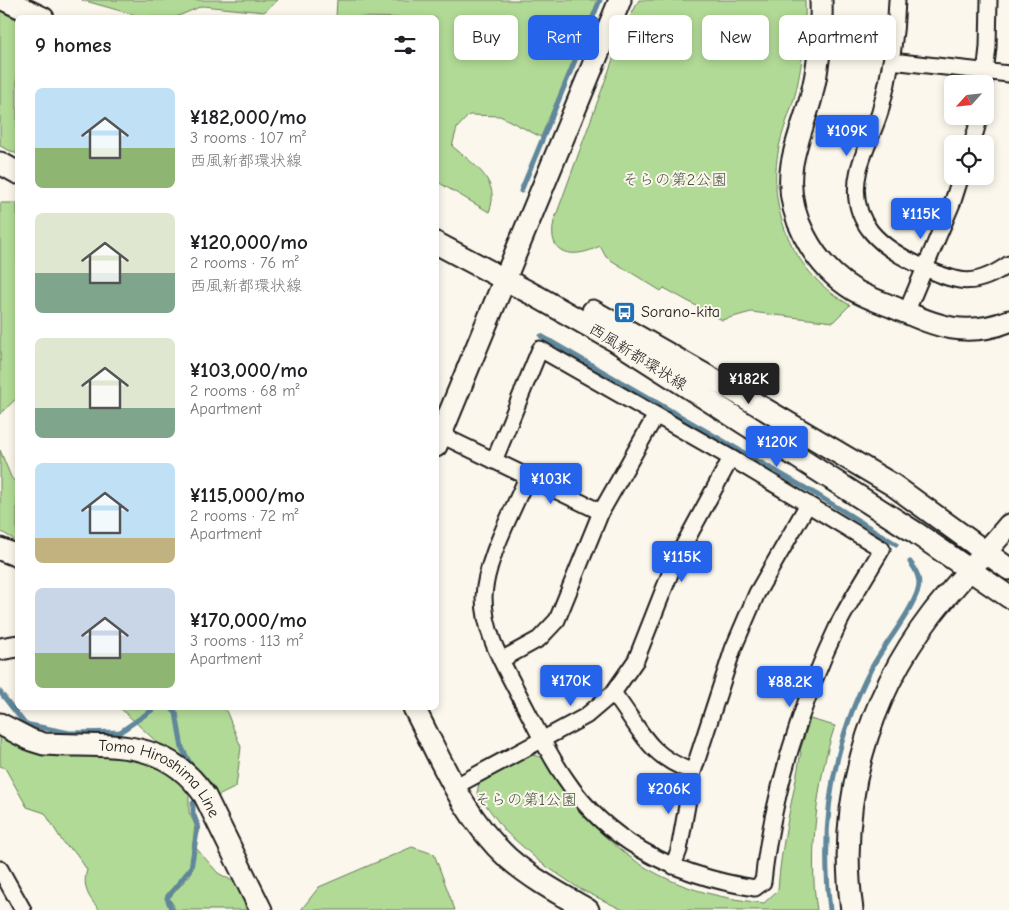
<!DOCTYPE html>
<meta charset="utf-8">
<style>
:root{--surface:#fff;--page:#f2f2f2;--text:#202124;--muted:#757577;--accent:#2563eb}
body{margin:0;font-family:"Comic Neue","Klee One",sans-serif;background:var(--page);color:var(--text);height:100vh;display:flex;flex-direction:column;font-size:19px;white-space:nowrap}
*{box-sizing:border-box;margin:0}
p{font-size:16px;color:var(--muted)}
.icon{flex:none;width:28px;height:28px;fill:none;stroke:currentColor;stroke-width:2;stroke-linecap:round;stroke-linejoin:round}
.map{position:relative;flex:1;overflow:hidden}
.panel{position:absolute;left:15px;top:15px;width:424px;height:695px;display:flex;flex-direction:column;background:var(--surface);border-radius:8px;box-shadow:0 2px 8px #0003}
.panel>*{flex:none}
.guide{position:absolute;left:454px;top:15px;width:475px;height:45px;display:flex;gap:10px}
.needle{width:32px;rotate:243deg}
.tools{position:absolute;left:944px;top:75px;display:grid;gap:10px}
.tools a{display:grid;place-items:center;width:50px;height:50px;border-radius:8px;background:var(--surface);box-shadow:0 2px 8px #0003;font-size:25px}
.price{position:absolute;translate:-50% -42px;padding:0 11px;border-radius:5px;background:var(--accent);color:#fff;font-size:16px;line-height:32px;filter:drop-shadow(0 1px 2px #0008)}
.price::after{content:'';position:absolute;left:50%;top:30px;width:15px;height:11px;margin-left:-8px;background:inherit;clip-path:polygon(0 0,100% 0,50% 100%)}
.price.selected{background:#222;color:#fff}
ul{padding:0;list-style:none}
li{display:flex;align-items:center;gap:15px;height:125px;padding:0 20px}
li span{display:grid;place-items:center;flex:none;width:140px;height:100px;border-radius:8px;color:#555}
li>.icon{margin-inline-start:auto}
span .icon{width:60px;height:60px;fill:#fffc;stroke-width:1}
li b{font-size:21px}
h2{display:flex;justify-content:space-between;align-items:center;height:60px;padding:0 20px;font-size:21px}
.tag{padding:0 18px;border-radius:8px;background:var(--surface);box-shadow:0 2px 8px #0003;font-size:18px;line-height:45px}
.tag.selected{background:var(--accent);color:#fff}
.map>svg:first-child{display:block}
.green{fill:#b1da96;stroke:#667b59}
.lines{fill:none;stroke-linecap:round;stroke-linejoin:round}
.stream{stroke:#61879b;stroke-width:5}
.street-casing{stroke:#1c1c1c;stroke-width:19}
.secondary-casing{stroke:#1c1c1c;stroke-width:25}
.street{stroke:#fbf7ec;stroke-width:15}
.secondary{stroke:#fbf7ec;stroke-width:21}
.labels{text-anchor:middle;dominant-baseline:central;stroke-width:4;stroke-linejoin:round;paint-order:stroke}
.park-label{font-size:16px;fill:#495541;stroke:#fbf7ec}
.poi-label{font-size:16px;fill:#1c1c1c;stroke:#fbf7ec;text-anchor:start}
.street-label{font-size:16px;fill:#1c1c1c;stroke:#fbf7ec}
</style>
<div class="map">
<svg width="1009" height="910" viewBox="0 0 1009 910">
<rect width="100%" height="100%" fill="#fbf7ec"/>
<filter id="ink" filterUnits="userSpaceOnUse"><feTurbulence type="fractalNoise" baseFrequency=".02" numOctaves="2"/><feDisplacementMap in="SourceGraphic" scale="10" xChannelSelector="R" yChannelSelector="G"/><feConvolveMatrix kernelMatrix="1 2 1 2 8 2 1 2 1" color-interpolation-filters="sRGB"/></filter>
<g filter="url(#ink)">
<!-- green -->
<path class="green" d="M82,0H278L264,12L202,6L176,17H142Z
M337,0H599L541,137L500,116L469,115L457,128L452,146C473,164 502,181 489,212L436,181V18L336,17Z
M639,0H805C806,31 803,61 796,91C791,112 781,132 778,153C767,213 796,276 850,305L833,322L751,312L722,320L664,288L661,291L606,257L600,246C575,259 546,257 554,221L624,29Z
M0,11L17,20V154L0,146Z
M0,203H17L18,397L0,414Z
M0,450L11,477L17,484V541L0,531Z
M120,708H225L241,747L236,787L216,797Z
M810,719L835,726C817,777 808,857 817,910H623L580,889L540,862L505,831L477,793L479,783L532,755L545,758C553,776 565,791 577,806C628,869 684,895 764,903L778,890C781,843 793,799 801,752L800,751Z
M0,732L139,757L189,784V812L195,825L190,867L166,895L169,910H100C88,898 82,886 87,870L76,853L64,844L45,813L27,807L5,768L0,766Z
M412,847L434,854L455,910H301L319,887Z
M196,848L218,873L238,884L246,900L245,910H174V906L169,898L190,875Z"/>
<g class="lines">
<!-- stream -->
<path class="stream" d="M521,191L600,0
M541,336L819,496L896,544
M0,692L25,724L70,733L120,732L155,708
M171,708L176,713L182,748L193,769
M172,910L167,898L191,868L198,826L193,813V803
M830,910C820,826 832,744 871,669C885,643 908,618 918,590C921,580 916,569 910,562"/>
<defs>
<path id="street" d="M897,0C896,38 890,76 880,112C874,131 864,150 859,169C846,223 882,249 925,268C960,284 976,287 1009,264
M891,61L1009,74
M984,84L988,47L989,0
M972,144L980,116
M906,313L953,201L961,176
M441,435L601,512L557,620L539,639L501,660
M494,461L540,349L731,458L882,549C868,573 853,596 840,621C802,700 772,795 763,882L755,888C679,876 609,845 565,778C548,754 535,725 521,699C505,667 484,635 484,597C485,561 513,511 527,477
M601,512L656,415
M613,693C642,730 645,754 693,772
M454,787L586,716L613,693L636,660L675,561L731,458
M673,866L679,850L693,772L733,649L757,593L808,504
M0,869L23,910"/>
<g id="secondary">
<path d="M5,0L43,18"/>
<path d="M821,0C822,33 819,66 811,98C805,120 796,141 792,164C784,213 813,265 854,290C866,297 880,302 893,307C935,325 963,339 1009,321"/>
<path d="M0,163L18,173"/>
<path d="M436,243L536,296L614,340L916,533L1009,597"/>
<path d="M593,311L751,401L893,485L1009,569"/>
<path d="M436,446L620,0"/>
<path d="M0,549L18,556"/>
<path d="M0,649L18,646"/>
<path d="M414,708C441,760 464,818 508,858C532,879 560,894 588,910"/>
<path id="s1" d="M0,724L31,740L44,744C107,748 164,735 205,796L261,910"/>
<path d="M852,910C837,804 867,699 932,614C956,583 984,555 1009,525"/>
</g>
</defs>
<!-- street casing -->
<use href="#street" class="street-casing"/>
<!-- secondary casing -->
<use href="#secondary" class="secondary-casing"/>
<!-- street -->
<use href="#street" class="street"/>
<!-- secondary -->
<use href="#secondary" class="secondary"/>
</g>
</g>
<!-- icons -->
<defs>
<symbol id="bus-square" viewBox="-11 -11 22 22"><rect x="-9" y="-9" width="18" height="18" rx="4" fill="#1f6fb2" stroke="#fbf7ec"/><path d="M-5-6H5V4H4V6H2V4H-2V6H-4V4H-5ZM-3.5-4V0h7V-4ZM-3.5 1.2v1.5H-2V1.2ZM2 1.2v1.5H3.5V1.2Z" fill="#fff"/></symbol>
</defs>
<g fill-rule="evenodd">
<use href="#bus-square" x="612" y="300" width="25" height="25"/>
</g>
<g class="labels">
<!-- park labels -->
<g class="park-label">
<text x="675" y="180">そらの第2公園</text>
<text x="526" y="800">そらの第1公園</text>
</g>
<!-- poi labels -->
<g class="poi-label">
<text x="641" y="312">Sorano-kita</text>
</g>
<!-- street labels -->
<g class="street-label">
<text transform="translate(638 357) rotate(32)">西風新都環状線</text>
<text stroke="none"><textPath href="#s1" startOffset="176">Tomo Hiroshima Line</textPath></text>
</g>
</g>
</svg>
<div class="tools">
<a><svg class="needle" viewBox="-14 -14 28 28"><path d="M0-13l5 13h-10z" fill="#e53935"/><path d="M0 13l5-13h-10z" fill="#757577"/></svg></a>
<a><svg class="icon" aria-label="locate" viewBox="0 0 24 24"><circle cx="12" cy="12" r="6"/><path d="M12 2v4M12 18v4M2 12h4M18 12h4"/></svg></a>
</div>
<b class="price" style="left:847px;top:157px">¥109K</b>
<b class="price" style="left:921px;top:240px">¥115K</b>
<b class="price selected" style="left:749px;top:405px">¥182K</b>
<b class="price" style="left:777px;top:468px">¥120K</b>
<b class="price" style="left:551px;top:505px">¥103K</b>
<b class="price" style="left:682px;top:583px">¥115K</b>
<b class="price" style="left:571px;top:707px">¥170K</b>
<b class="price" style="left:790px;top:708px">¥88.2K</b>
<b class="price" style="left:669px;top:815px">¥206K</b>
<div class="guide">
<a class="tag">Buy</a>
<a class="tag selected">Rent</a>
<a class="tag">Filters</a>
<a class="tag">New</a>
<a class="tag">Apartment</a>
</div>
<section class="panel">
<h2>9 homes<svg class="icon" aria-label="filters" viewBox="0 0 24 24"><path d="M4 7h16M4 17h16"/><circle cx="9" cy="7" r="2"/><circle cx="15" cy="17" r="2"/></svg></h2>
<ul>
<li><span style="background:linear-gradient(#bfe0f5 60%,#8fb573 0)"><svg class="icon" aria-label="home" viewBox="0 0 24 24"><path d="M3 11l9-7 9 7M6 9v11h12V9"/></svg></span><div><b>¥182,000/mo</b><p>3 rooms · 107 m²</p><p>西風新都環状線</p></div></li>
<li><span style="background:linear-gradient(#dfe7d0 60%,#7fa58c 0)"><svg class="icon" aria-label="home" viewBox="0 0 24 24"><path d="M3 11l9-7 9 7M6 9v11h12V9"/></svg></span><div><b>¥120,000/mo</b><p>2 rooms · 76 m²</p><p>西風新都環状線</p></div></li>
<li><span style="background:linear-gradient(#dfe7d0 70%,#7fa58c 0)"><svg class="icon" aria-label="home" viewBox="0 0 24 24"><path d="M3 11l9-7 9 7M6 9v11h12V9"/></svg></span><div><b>¥103,000/mo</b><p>2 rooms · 68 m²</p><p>Apartment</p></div></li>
<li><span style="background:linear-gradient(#bfe0f5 75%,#c2b280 0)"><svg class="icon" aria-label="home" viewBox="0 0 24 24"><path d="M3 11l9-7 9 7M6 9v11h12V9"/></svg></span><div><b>¥115,000/mo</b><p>2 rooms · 72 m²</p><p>Apartment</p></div></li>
<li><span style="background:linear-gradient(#c9d6e8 65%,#8fb573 0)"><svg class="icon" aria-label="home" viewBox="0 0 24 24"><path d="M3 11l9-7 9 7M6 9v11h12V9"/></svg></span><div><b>¥170,000/mo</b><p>3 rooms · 113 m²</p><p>Apartment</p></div></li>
</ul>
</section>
</div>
